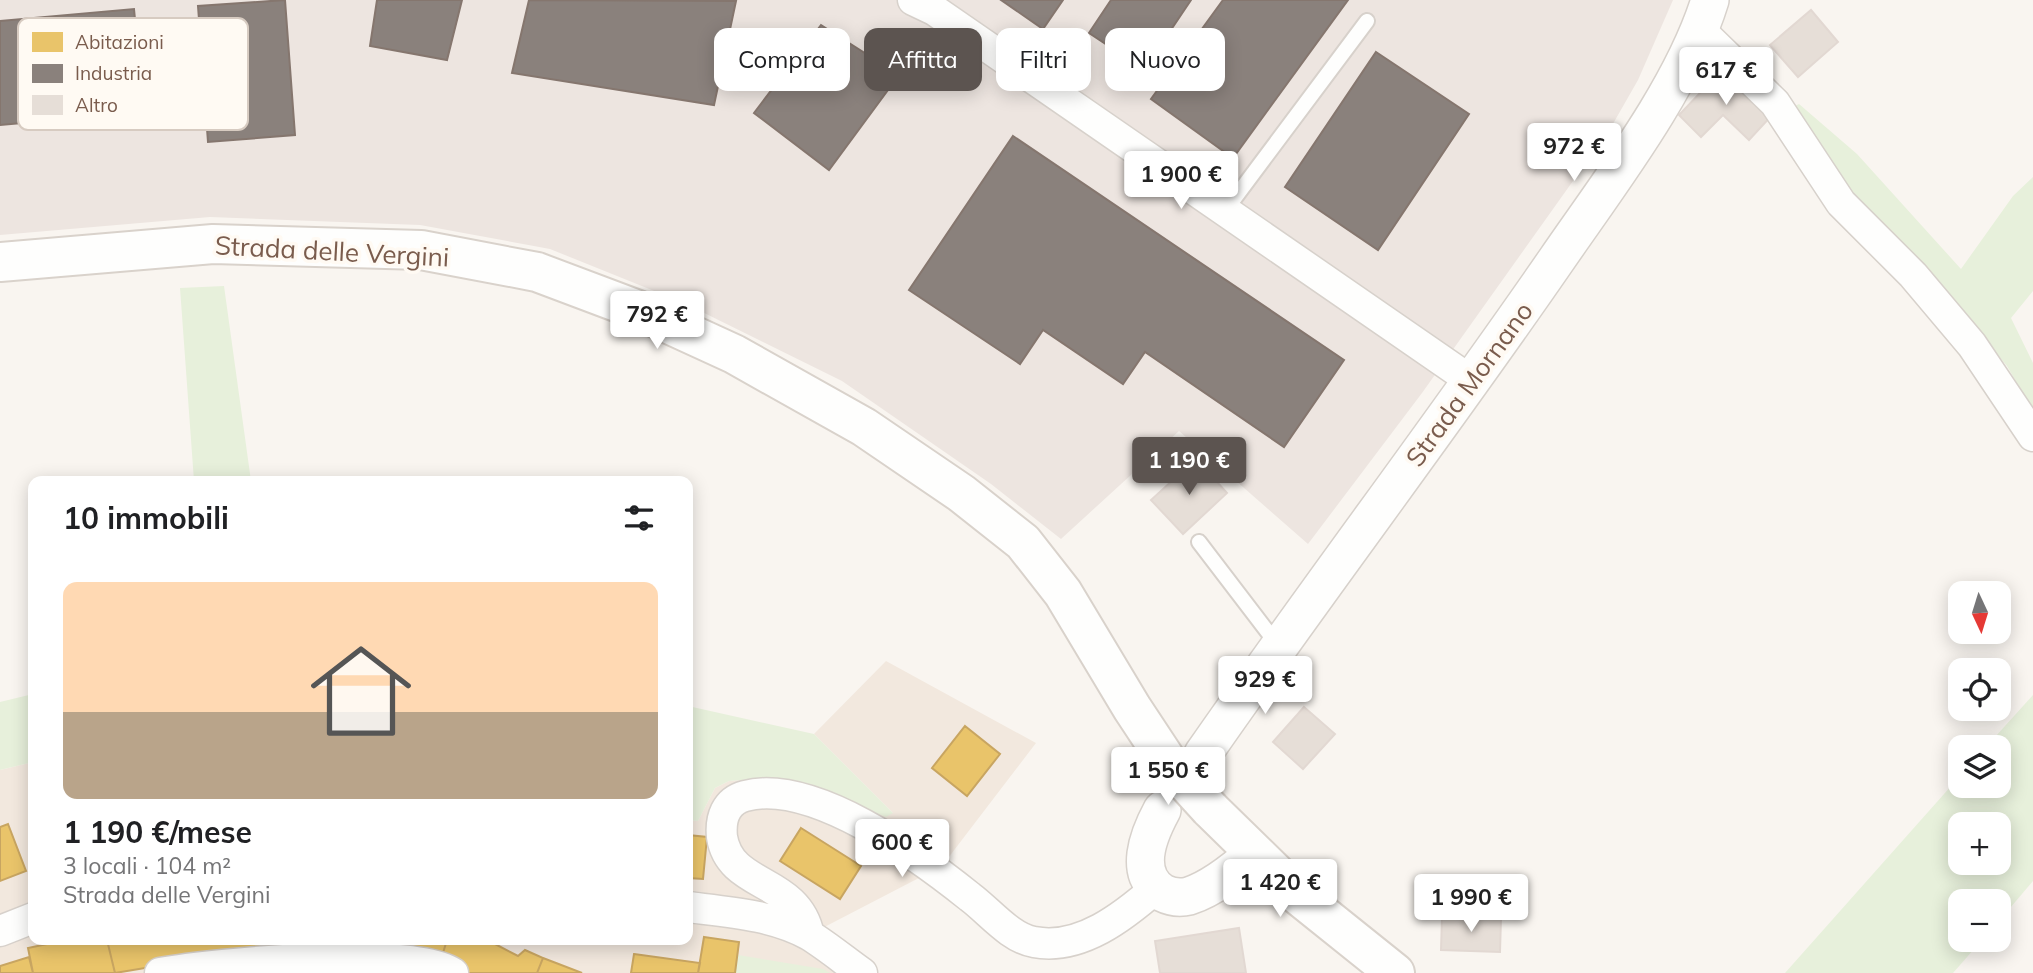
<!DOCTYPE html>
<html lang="it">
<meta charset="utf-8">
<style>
:root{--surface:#fff;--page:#f2f2f2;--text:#202124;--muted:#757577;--line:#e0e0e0;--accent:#5c5450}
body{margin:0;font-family:Mulish,sans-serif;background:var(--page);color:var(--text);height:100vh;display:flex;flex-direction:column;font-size:26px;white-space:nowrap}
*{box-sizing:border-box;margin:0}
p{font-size:23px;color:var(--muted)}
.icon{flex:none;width:38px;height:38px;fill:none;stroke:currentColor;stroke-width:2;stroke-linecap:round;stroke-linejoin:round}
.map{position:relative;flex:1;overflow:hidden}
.details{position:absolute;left:28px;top:476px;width:665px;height:469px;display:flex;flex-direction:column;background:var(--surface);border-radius:14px;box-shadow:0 4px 18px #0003}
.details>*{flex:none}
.hud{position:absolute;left:714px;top:28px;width:665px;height:63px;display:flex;gap:14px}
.needle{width:46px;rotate:176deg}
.fabs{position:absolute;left:1948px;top:581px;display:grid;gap:14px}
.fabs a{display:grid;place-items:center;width:63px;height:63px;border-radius:14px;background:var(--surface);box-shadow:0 4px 18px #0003;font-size:35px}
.price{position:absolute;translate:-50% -60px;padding:0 16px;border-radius:7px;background:#fff;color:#222;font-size:23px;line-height:46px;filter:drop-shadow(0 2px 4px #0008)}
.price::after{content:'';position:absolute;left:50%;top:42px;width:21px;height:16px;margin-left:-10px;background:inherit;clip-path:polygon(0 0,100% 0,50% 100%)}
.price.on{background:var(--accent);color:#fff}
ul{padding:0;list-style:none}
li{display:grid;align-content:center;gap:14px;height:371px;padding:0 35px}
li+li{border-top:2px solid var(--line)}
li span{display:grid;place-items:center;height:217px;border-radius:14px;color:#555}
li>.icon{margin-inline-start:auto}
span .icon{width:126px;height:126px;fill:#fffc;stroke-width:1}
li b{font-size:30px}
h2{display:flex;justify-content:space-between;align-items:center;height:84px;padding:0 35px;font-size:30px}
.pill{padding:0 24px;border-radius:14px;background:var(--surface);box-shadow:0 4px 18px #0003;font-size:24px;line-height:63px}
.pill.on{background:var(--accent);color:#fff}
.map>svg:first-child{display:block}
.residential{fill:#f2e8de}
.industrial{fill:#ede5e0}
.green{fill:#e7f0db;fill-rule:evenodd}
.homes{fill:#e9c46a;stroke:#c8a561;stroke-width:2}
.industry{fill:#8a817c;stroke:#85766e;stroke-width:2}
.building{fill:#e6ded7;stroke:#e2d8d2;stroke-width:2}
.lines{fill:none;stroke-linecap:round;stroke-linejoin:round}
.service-casing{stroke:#d7d1cb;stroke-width:18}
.minor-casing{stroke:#d7d1cb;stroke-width:33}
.tertiary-casing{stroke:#d7d1cb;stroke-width:40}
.secondary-casing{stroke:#d9d2cb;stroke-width:42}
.service{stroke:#fefefd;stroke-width:14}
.minor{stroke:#fefefd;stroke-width:30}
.tertiary{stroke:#fefefd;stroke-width:37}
.secondary{stroke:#fefefd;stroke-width:38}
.secondary-bridge-casing{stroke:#d9d2cb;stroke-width:42;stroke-linecap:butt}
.secondary-bridge{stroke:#fefefd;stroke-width:38}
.labels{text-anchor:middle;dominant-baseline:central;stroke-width:7;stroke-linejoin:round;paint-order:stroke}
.street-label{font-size:26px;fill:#7a5c4d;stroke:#fffaf3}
.key{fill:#fffaf3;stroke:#d7cbc1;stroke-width:2}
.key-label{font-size:19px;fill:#7a5c4d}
</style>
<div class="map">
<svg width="2033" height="973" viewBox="0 0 2033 973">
<rect width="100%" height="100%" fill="#f9f5f0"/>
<!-- residential -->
<path class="residential" d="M886,661L1036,743L942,866L809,935L862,973H0V770L33,762V940H688V820L698,821L715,788L729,781L767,778L805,785L893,813L814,734Z"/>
<!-- industrial -->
<path class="industrial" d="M0,0H1673L1638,80L1610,129L1422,393L1308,544L1179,431L1061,539L991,484L842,381L684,303L550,249L420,225L210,217L0,235Z"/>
<!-- green -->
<path class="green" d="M1799,104L1857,154L1961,269L2013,196L2033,177V291L2011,318L2033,363V411L2007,366L1942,289L1835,176L1791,108Z
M224,286L251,481H194L180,288Z
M33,694V762L0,770V702Z
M2033,695V881L1999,921L1998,901H1960V940H1982L1953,973H1785L1960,776V786H1998V747H1986ZM1998,824V863H1960V824Z
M688,706L814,734L893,813L886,817L805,785L767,778L729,781L715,788L698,821L688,820Z
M738,955L823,969L830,973H735Z"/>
<!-- homes -->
<path class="homes" d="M965,726L1000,754L967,796L932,768Z
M8,824L26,871L0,881V827Z
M801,828L861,866L840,899L780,861Z
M688,835L707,837L703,879L688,878Z
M704,937L739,942L735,973H698Z
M66,940H107L115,973H33L28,948Z
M107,940H321L322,952L193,960L115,973Z
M321,940H392V953L322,952Z
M392,940H447L442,956L392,953Z
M447,940H497L495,944L518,956L525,950L543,958L537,973H467L442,956Z
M634,954L700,963L698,973H631Z
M29,957L33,973H0V966Z
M543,958L582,973H537Z"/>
<!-- industry -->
<path class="industry" d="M285,0L295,135L208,142L198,6Z
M377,0H462L447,60L370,46Z
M529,0L736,1L714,105L512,73Z
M1001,0H1063L1043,29Z
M1111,0H1191L1156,52L1142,42L1130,60L1089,33Z
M1223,0H1348L1233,158L1151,99Z
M134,9L144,112L0,125V21Z
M821,25L899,75L829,170L754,113Z
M1376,52L1469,114L1378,250L1285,187Z
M1013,136L1344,360L1284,447L1145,352L1123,384L1043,330L1020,364L909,290Z"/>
<!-- building -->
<path class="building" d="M1811,10L1838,42L1798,77L1770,45Z
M1724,68L1773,114L1749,140L1723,115L1701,137L1679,115Z
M1196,459L1227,493L1183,534L1151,500Z
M1304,707L1335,734L1303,769L1273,742Z
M1442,917L1501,918L1500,952L1441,950Z
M1239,928L1246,973H1160L1155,941Z"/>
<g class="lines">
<defs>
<path id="service" d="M1225,211L1367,21
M1199,542L1277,644"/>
<path id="minor" d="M913,0L934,10L1473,382
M1701,31L1775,103L1841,203L1913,275L1972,345L2033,436
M688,907C728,912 773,915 809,935C827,946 845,961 862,973
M0,931L33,918
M809,935C797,877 730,889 722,837C720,818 726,801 745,796C812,778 919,856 970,897C989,911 1010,938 1034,942C1080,951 1124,916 1156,888
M160,973C215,963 411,945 453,973"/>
<path id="tertiary" d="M1203,754C1319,587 1442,426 1557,259C1610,182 1683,88 1710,0
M1162,810C1149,834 1132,875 1163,893C1171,897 1181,898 1189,896C1213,888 1235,870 1253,854"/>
<path id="secondary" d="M0,262L213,244L421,250L537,272L638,310L734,354L864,427L961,493L1023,542L1063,593L1132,708L1169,764
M1210,809L1299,896L1395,973"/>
</defs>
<!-- service casing -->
<use href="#service" class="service-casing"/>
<!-- minor casing -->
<use href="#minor" class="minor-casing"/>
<!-- tertiary casing -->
<use href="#tertiary" class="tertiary-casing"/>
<!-- secondary casing -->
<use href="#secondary" class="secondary-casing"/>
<!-- service -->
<use href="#service" class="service"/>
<!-- minor -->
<use href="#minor" class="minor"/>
<!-- tertiary -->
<use href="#tertiary" class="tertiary"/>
<!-- secondary -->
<use href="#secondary" class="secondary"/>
<defs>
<path id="secondary-bridge" d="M1169,764L1210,809"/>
</defs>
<!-- secondary-bridge casing -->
<use href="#secondary-bridge" class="secondary-bridge-casing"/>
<!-- secondary-bridge -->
<use href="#secondary-bridge" class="secondary-bridge"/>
</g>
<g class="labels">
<!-- street labels -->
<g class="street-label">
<text transform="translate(332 251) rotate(3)">Strada delle Vergini</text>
<text transform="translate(1469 384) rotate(-54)">Strada Mornano</text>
</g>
</g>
<!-- legend -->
<rect x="18" y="18" width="230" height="112" rx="10" class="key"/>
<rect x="32" y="32" width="31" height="20" fill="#e9c46a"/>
<rect x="32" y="64" width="31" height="19" fill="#8a817c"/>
<rect x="32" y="95" width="31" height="20" fill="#e6ded7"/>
<g class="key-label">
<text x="75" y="49">Abitazioni</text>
<text x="75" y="80">Industria</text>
<text x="75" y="112">Altro</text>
</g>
</svg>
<div class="fabs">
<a><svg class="needle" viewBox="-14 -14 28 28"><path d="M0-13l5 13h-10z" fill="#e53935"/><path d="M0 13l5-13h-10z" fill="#757577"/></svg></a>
<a><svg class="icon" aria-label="locate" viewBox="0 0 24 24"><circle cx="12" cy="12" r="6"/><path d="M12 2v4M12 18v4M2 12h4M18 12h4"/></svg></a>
<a><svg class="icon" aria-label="layers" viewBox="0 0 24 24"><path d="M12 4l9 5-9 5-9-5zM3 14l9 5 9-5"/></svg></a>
<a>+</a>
<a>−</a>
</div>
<b class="price" style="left:1726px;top:107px">617 €</b>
<b class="price" style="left:1574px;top:183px">972 €</b>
<b class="price" style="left:1181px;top:211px">1 900 €</b>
<b class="price" style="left:657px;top:351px">792 €</b>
<b class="price on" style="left:1189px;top:497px">1 190 €</b>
<b class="price" style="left:1265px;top:716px">929 €</b>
<b class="price" style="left:1168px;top:807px">1 550 €</b>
<b class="price" style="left:902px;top:879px">600 €</b>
<b class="price" style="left:1280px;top:919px">1 420 €</b>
<b class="price" style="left:1471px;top:934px">1 990 €</b>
<div class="hud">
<a class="pill">Compra</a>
<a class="pill on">Affitta</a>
<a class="pill">Filtri</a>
<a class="pill">Nuovo</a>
</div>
<section class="details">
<h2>10 immobili<svg class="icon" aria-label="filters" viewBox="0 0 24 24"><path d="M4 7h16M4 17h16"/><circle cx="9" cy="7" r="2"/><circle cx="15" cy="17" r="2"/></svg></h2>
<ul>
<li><span style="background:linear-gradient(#ffd9b3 60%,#b9a48a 0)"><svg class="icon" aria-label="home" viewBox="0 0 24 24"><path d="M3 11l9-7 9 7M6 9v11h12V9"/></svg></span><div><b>1 190 €/mese</b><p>3 locali · 104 m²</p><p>Strada delle Vergini</p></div></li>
</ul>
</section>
</div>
